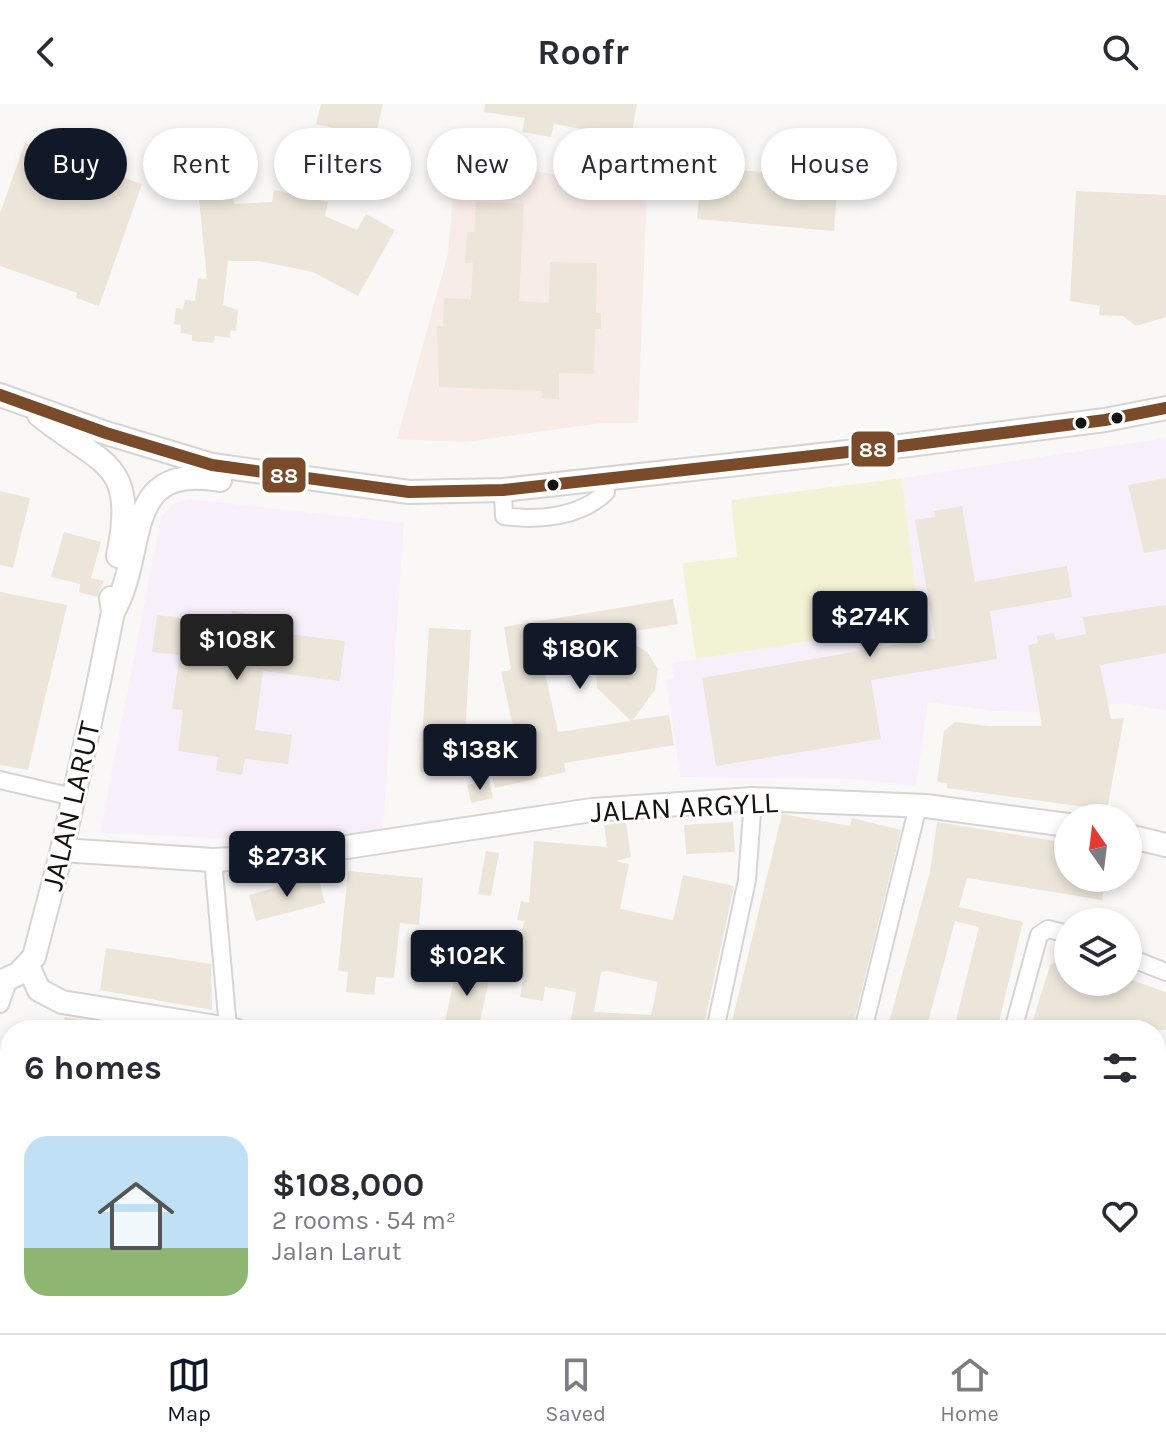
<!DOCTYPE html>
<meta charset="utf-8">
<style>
:root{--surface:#fff;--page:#f2f2f3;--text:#2b2b33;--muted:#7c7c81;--line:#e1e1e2;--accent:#111827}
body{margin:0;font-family:Karla,sans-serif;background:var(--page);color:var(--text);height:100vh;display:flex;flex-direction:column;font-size:30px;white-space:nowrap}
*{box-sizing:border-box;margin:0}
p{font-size:26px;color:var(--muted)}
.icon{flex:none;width:44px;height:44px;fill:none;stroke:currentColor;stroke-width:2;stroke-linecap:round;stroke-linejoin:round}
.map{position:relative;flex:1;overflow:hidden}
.sheet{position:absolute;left:0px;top:916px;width:1166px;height:314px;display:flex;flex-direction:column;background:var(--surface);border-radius:32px 32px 0 0;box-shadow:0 4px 12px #0003}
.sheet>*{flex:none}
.top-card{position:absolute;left:24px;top:24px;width:1118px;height:72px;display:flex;gap:16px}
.needle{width:52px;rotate:346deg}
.controls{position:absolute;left:1054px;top:700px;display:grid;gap:16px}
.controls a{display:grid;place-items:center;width:88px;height:88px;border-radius:50%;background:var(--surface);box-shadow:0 4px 12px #0003;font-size:40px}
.price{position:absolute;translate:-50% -68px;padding:0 18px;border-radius:8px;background:var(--accent);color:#fff;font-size:26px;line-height:52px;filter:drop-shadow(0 2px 4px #0008)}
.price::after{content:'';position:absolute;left:50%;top:48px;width:24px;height:18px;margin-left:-12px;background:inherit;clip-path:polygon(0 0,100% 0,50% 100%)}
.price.current{background:#222;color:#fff}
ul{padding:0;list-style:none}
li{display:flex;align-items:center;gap:24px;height:200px;padding:0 24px}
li+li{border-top:2px solid var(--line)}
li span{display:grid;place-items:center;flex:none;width:224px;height:160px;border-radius:24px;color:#555}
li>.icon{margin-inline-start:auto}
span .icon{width:96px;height:96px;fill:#fffc;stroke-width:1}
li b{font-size:34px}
h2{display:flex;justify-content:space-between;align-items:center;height:96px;padding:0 24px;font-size:34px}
.chip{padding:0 28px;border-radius:36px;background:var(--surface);box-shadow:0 4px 12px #0003;font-size:28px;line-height:72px}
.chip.current{background:var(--accent);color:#fff}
header{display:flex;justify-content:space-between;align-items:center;height:104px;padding:0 24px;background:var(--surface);font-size:36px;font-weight:700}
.tabs{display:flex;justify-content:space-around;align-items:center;height:112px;border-top:2px solid var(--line);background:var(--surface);font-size:22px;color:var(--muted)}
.tabs a{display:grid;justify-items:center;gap:4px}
.tabs .current{color:var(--accent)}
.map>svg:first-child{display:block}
.commercial{fill:#f8ece9}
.education{fill:#f7f0fa}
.green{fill:#f2f3d4}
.building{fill:#ece5da;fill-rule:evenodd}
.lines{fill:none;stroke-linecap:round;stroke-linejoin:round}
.street-casing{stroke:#d6d5d3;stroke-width:20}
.secondary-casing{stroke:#d6d5d3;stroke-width:26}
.street{stroke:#fefefe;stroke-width:16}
.secondary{stroke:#fefefe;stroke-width:22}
.bus-1-casing{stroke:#fff;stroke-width:18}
.bus-1{stroke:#7a4b2a;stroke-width:12}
.bus-dot{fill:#141312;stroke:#fff;stroke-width:3}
.labels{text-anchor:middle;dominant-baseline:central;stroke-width:6;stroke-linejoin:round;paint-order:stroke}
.street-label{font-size:30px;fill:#141312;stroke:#fff}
.line-badge{stroke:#fff;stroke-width:3}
.badge-label{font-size:22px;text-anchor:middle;font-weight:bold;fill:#fff}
</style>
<header><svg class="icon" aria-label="back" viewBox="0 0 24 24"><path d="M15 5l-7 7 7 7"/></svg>Roofr<svg class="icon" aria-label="search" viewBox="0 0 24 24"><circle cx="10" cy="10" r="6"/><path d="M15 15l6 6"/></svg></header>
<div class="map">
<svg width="1166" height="1229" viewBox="0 0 1166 1229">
<rect width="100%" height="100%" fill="#faf8f6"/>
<!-- commercial -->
<path class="commercial" d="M456,56L647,84L638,319H602L464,338L397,335L448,149Z"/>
<!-- education -->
<path class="education" d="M1166,334V607L1125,599L1036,608L994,607L928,598L916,682L849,675L680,673L666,576L674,574L671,559L920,520L902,374Z
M189,395L404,419L383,727L254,736L100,729L161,413L173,400Z
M406,1220H608L605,1229H404Z"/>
<!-- green -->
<path class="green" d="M902,374L920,520L696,555L682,459L737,453L731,396Z"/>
<!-- building -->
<path class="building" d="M321,0H383L375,34L316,20Z
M485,0H637L631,34L554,20L551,33L522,28L525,14L484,8Z
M25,39L142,80L99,202L76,194L77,189L0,162V109Z
M702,63L838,74L834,127L697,115Z
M232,82L234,100L272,98L274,86L328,98L325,112L357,126L366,110L395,126L358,192L313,168L259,157H228L223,201L238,206L236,227L231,226L230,234L215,232L214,239L192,237V231L180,229L181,221L174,220L176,204L183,205L185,196L195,197L198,174L207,175L198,85Z
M1076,87L1166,91V213L1136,222L1123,212L1099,211L1100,202L1070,197Z
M476,98L524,100L519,197L549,199L550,158L597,159L596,209H601V225H595L594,270L559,269V295L542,294V287L439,283L437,222H443L444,194L471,195L473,159H465L467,128H474Z
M1166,374V445L1144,449L1128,381Z
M0,387L30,394L13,464L0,461Z
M962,402L975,478L1067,462L1072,493L990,507L997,555L871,576L881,635L716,662L702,574L935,534L915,416L935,413L934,407Z
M64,428L101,438L91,474L104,477L97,493L79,488L80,480L51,473Z
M0,488L67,501L28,666L0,661Z
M673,495L678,520L616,530L647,548L658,565L655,586L633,616L669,611L674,641L564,659L566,668L495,684L487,650L518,644L501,568L511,566L504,523ZM611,531L596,564L597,584L631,617L558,628L539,542Z
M1166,501V549L1100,561L1111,615L1124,614L1107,706L947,684V679L937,678L944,627L955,618L988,622H1042L1028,541L1038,539L1037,532L1054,529L1056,536L1086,530L1083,513Z
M232,507L274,513L272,528L345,537L340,577L263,567L255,626L292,631L288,660L245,655L242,671L216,667L218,653L178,647L183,606L172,605L180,551L152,548L157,511L230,521Z
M429,524L471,526L463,670L420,668Z
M489,676L493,694L471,699L467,681Z
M782,710L850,722L852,714L901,726L852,926H730Z
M626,718L631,753L615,757L629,760L620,805L673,816L683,771L734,782L703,926H569L576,888L545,883L543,897L520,893L523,875L515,874L524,817L517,816L521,797L529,799L534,737L607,743L604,721ZM608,867L658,878L651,911L594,908L601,868Z
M733,718L735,748L686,750L684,721Z
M937,718L1068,739V774H1106L1102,796L967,774L959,803L1023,818L997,926L956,916L979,823L955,817L926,926H887L930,768Z
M486,747L499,749L491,792L478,790Z
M348,767L423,774L419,821L400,819L394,874L376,873L374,891L346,888L348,868L338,867Z
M318,772L325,799L256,817L249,791Z
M106,844L211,860L212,906L100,886Z
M1068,851V878H1128V875L1166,888V926H1030L1050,861Z
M458,859L491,866L478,926H443Z
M65,913L124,922L123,926H62Z"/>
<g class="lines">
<defs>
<path id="street" d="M503,386L504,412C538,417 581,413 606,388
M0,676L73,693
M213,756L228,924
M1128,853L1166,868
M0,900L9,875
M715,926L747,776L753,695
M863,926L918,702
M1013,926L1039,831L1048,825L1068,830
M1156,1037L1166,1041
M0,1191L10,1193
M139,1220L182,1229
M67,1229L71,1220
M235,1229L237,1220
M624,1229L627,1220"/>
<path id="secondary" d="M0,291L106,329L212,361L409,388L503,386L893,343L1105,316L1166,304
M39,311C102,362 138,356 118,452
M113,508C148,448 119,358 220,376
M1128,732L1166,741
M62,746L213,756L287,752L592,706L753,695L926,702L1068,721
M28,862L39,886L62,898L235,926
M0,878L18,870L34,853L62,746L98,582L113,508L111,494
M1156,1193L1166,1198"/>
</defs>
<!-- street casing -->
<use href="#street" class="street-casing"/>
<!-- secondary casing -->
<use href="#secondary" class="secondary-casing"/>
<!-- street -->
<use href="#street" class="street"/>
<!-- secondary -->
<use href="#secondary" class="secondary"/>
<defs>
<path id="bus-1" d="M0,291L106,329L212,361L409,388L503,386L893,343L1105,316L1166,304"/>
</defs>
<!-- bus-1 casing -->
<use href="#bus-1" class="bus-1-casing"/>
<!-- bus-1 -->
<use href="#bus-1" class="bus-1"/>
</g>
<!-- markers -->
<g class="bus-dot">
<circle cx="1117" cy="314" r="7"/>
<circle cx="1081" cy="319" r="7"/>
<circle cx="553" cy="381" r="7"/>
</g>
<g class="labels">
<!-- street labels -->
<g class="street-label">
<text transform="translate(71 702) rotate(-77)">JALAN LARUT</text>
<text transform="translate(684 703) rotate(-3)">JALAN ARGYLL</text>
</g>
</g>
<g class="line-badge">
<rect x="850" y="326" width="46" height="38" rx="8" fill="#7a4b2a"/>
<rect x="261" y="352" width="46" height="38" rx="8" fill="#7a4b2a"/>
</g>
<g class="badge-label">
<text x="873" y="353">88</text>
<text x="284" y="379">88</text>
</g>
</svg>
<div class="controls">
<a><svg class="needle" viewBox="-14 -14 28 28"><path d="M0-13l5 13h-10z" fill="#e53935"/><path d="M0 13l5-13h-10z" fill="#7c7c81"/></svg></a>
<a><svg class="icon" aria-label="layers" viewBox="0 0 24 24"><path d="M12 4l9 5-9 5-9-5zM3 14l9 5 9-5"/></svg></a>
</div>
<b class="price" style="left:870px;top:555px">$274K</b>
<b class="price current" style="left:237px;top:578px">$108K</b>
<b class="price" style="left:580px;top:587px">$180K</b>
<b class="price" style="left:480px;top:688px">$138K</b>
<b class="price" style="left:287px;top:795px">$273K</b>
<b class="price" style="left:467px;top:894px">$102K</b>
<div class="top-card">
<a class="chip current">Buy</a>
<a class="chip">Rent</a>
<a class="chip">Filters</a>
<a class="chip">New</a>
<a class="chip">Apartment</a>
<a class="chip">House</a>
</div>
<section class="sheet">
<h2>6 homes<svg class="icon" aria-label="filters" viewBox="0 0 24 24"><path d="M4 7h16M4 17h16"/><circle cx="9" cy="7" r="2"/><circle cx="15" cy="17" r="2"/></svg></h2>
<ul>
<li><span style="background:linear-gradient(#bfe0f5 70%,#8fb573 0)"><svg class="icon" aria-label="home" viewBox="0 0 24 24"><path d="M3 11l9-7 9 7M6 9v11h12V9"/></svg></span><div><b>$108,000</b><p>2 rooms · 54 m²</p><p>Jalan Larut</p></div><svg class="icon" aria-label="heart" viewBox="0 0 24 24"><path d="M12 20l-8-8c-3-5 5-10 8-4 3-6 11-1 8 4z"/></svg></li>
</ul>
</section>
</div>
<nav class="tabs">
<a class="current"><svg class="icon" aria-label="map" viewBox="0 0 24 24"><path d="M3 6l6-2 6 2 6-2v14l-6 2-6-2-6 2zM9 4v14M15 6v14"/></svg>Map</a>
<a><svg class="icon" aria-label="saved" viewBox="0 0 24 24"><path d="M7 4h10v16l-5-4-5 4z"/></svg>Saved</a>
<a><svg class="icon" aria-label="home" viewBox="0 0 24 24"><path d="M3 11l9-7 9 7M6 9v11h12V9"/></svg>Home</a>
</nav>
